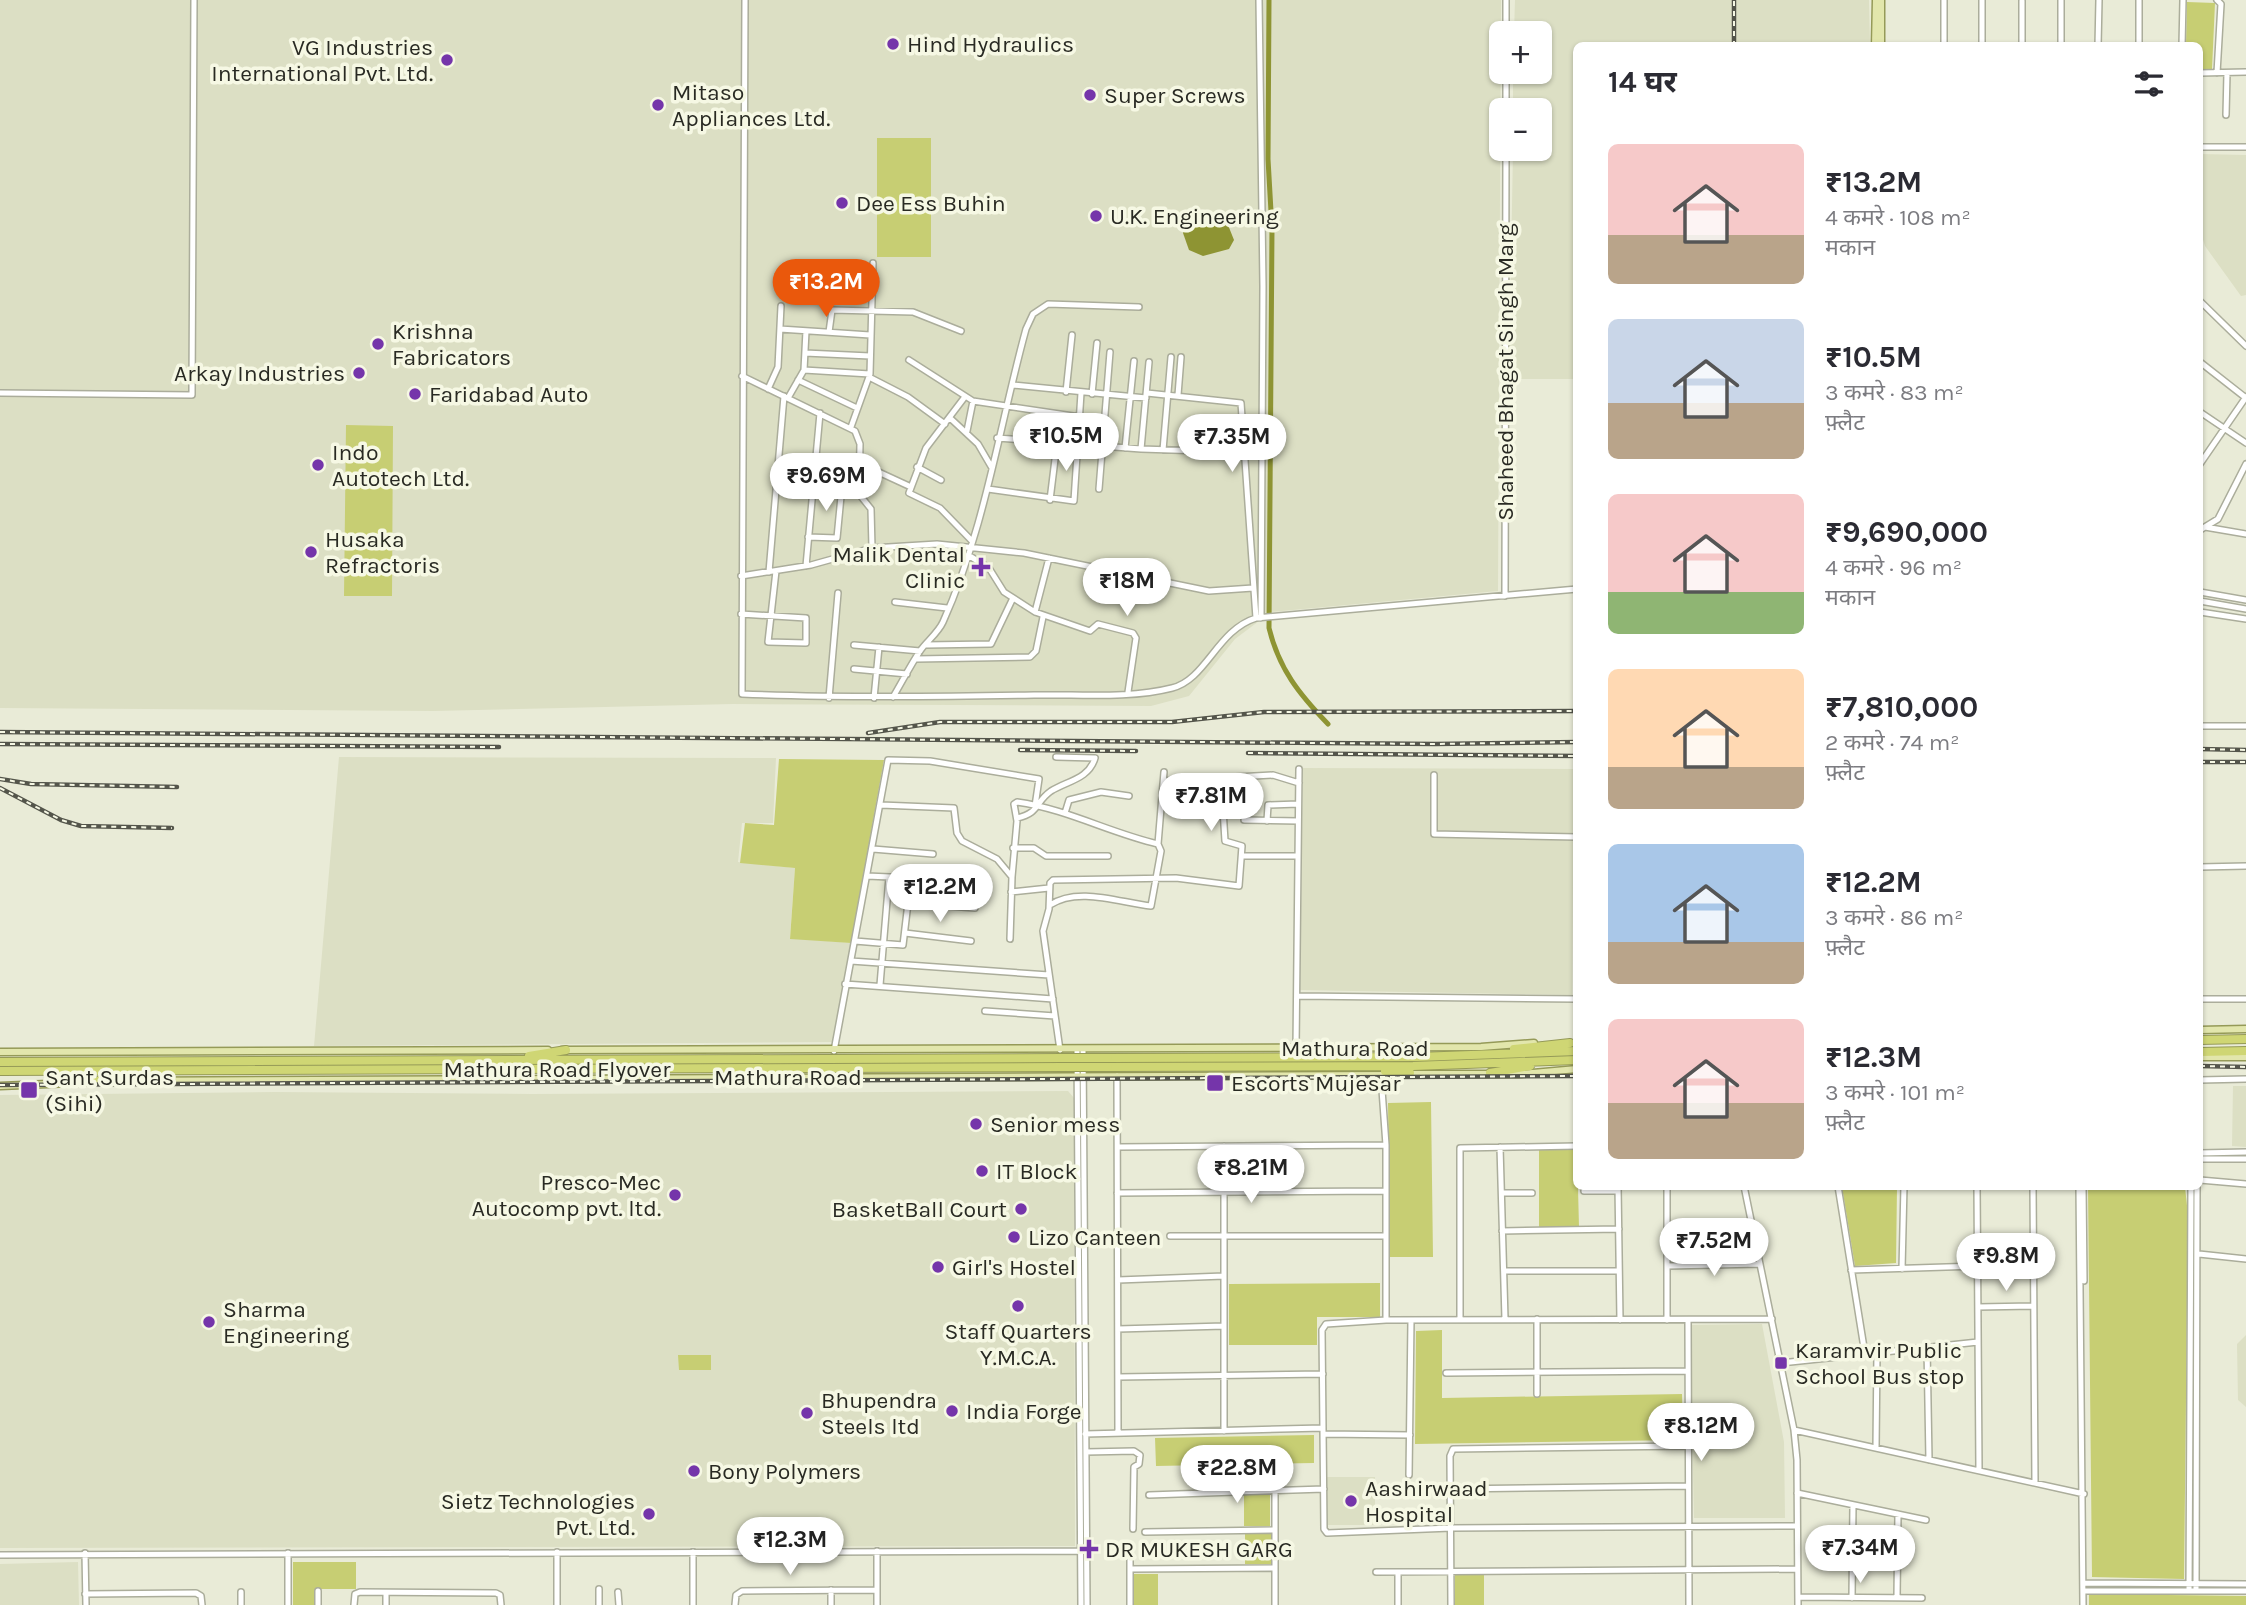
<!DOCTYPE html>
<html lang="hi">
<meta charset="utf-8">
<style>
:root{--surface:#fff;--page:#f7f7f7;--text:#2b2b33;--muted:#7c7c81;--accent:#ea580c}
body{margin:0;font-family:Karla,"Noto Sans Devanagari",sans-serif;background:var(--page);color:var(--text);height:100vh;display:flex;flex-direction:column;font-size:26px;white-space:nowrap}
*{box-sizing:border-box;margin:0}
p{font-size:23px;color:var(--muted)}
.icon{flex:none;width:38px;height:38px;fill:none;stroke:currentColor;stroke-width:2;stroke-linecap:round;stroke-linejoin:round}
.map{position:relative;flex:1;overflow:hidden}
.sheet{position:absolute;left:1573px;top:42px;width:630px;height:1148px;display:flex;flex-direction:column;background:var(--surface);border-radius:10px;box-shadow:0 2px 5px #0004}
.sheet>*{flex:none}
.buttons{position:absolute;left:1489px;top:21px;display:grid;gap:14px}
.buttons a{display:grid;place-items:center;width:63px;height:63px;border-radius:10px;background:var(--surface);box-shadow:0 2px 5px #0004;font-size:35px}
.price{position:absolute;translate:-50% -60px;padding:0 16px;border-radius:24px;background:#fff;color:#222;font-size:23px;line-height:46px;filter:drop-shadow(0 2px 4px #0008)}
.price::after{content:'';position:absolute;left:50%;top:42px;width:21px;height:16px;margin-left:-10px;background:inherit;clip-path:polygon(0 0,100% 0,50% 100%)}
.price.active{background:var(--accent);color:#fff}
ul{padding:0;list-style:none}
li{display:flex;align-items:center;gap:21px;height:175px;padding:0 35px}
li span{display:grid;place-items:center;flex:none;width:196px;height:140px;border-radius:10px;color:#555}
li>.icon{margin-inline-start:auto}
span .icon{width:84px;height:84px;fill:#fffc;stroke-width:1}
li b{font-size:30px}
h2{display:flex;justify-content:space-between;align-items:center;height:84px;padding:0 35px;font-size:30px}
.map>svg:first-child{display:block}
.built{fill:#dcdfc4}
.green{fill:#c7ce73}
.water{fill:#8e9433}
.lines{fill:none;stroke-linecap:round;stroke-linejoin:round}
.canal{stroke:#8e9433;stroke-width:5}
.minor-casing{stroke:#abad9b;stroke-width:8}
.major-casing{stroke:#959a58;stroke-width:9}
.highway-casing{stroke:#959a58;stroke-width:10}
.minor{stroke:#fff;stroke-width:5}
.major{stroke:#e2e6ac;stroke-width:6}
.highway{stroke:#cfd674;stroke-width:8}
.rail-casing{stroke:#54554b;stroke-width:4.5}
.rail{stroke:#f6f8e4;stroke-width:2;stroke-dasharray:5;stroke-linecap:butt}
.highway-bridge-casing{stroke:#959a58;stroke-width:10;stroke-linecap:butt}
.highway-bridge{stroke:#cfd674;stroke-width:8}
.poi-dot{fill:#7535aa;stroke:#f6f8e4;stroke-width:2.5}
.labels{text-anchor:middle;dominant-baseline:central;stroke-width:7;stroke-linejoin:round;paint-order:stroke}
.poi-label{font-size:23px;fill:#292a23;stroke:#f6f8e4;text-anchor:start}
.street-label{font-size:23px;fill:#292a23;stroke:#f6f8e4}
</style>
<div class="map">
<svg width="2246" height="1605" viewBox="0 0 2246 1605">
<rect width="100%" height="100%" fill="#e9ebd7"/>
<!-- built -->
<path class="built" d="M0,0H1501L1498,591L1271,612L1235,639L1189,696L1151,706L733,704L433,711L0,708Z
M1515,0H1869L1870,45L1577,46V379H1509L1513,149H1540V110H1513V72H1540V33H1514Z
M2200,154L2246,155V295L2241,296L2205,246L2200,230Z
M339,757L776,758L773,823H742L738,862L795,868L790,938L851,943L833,1042L314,1046Z
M1303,768L1574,769L1572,995L1300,990Z
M2233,1086H2246V1147L2232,1146Z
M1068,1091L1074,1098L1075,1546L0,1548V1095L275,1092L532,1094Z
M1762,1324L1784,1442L1785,1518H1694L1690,1325Z
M2246,1335V1407L2238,1400L2237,1344Z
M1327,1477H1375V1525H1326Z
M78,1562L79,1605H0V1564Z"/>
<!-- green -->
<path class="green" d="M2187,2L2215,3L2212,69H2200V46L2186,45Z
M877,138H931V257H877Z
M346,425L393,426L392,596H344Z
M779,759L884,760L851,943L790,939L795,868L740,863L745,823L774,825Z
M1431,1102L1433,1257H1390L1388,1103Z
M1539,1150H1577L1579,1227H1539Z
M1842,1187H1897L1896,1263L1855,1266Z
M2088,1187H2185L2188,1215L2184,1579L2092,1577Z
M1380,1283V1317H1317V1345H1229V1284Z
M1442,1330V1398L1682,1394L1683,1440L1415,1444L1416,1331Z
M678,1355H711V1370H679Z
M1314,1435V1463L1156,1466L1155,1438Z
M1244,1493H1270V1526H1244Z
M1245,1532H1271V1564H1245Z
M293,1562H356V1589H315V1605H293Z
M1132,1574H1158V1605H1132Z
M1455,1575H1484V1605H1455Z
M2089,1594L2246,1596V1605H2089Z"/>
<!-- water -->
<path class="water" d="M1211,211L1228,225L1234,240L1229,249L1203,256L1189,250L1183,233L1186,213Z"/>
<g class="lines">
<!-- canal -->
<path class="canal" d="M1269,0L1268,159L1272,229L1269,628C1279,669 1299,694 1328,724"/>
<defs>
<path id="minor" d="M745,0L742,694C839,698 936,697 1034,695C1078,694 1129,699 1172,688C1206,680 1217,630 1256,618L1577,589
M1259,0L1263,286L1261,618
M1944,0V46
M2139,0V46
M2217,0L2221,4L2217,73
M1506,33V0
M1982,46V0
M2022,46V1
M2061,46V0
M2098,46L2099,0
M2182,46L2183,0
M2200,73L2246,72
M1506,110V72
M2226,115L2227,73
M2200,147H2246
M2200,301L2246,346
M780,329L870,335
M829,332L832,310L913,312L961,331
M805,353L870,356
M909,360L973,401L1080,417
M2200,362L2246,398
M804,370L870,374L851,427
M870,374L873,263
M742,376L855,431L860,444L859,494L871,509L872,548
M869,377L908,397L945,424
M798,380L857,408
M1013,385L1146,398
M768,389L778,367L781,306
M1066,392L1072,335
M0,393L192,395L194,0
M1147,393L1241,403L1256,618
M1092,394L1097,343
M1178,395L1181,357
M788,398L804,370L806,331
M964,398L926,448L909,493L940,508L972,541
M2200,412L2246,443
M950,418L978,444L992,468
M967,431L973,401
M997,438L1141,449L1264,453
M1125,448L1134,361
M1141,449L1149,362
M1163,450L1171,357
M859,463L911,487
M2200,464L2246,397
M917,467L941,480
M775,477L858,489
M988,489L1074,501L1081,393
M1099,489L1110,352
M1050,500L1057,443
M2205,527L2246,534
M2200,530L2218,519L2246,464
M808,537L837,538L842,486
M968,555L989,568L1004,592L1035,612L1049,558
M806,566L820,413
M769,572L784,396
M741,576L811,565L872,548L937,544L1024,553L1209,591L1253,588
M2200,592L2246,600
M1505,596L1506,149
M2200,601L2246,609
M895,602L947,608
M1035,612L1090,631L1098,624L1133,633L1136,638L1128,692
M2200,612L2246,619
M741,614L806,618V643L768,642L776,571
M854,645L920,651
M926,645L991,644L1013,598
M916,659L1030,657L1036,651L1043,617
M854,669L907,674
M893,697C902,682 910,666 920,651C927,641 938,633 943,622C985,529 999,427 1026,329L1033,314L1048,304L1139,307
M829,698L838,593
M874,698L879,647
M2200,726H2246
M1434,775V834L1577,837
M1164,781L1273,775L1299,783
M881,805L954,808L957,833L962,841L997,859L1012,877L1010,939
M1065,813L1069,800L1101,792L1129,796
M1017,818C1040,813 1035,802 1051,791C1067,781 1089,779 1095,758L1056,757
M1244,820L1298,821
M1267,821L1268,805L1298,804
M1013,848H1034L1046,856H1108
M873,849L933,854
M1242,856H1298
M2200,867L2246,866
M867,876L935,879
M1012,877L1017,821L1014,804L1017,802C1067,809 1110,833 1158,844
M1011,892L1049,888
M1050,905C1078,886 1121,903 1151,906L1161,851L1158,844L1164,772
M905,933L971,941
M855,941L903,945L908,903L975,908
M851,961L1049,975
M845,984L1053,999
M880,985L889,877
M1297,996L1577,999
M2200,999H2246
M985,1011L1055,1016
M1296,1048L1299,769
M1060,1050L1043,931L1049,909L1050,883L1053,880L1176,878L1239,886L1242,846L1225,841L1221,777
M1077,1050L1081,1605
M1083,1050L1087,1605
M834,1051L888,760L930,761L1039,779L1035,806
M1117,1076L1118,1433
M1381,1076L1386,1145V1320
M2200,1080L2246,1079
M1224,1146V1431
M1118,1147L1386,1145
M1500,1147L1505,1319
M2200,1153L2246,1152
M2200,1159H2246
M2200,1180L2246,1184
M1618,1186L1620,1320
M1667,1186V1320
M1744,1186L1794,1430L1797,1460L1798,1605
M1838,1186L1865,1354
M1977,1186L1979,1470
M2033,1186L2035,1483
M2079,1186L2083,1605
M2083,1186L2084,1281
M1584,1191H1618
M1117,1193L1385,1191
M1502,1193H1532
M1502,1231L1619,1229
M1170,1236H1385
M1668,1242H1754
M2199,1254L2246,1259
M1668,1266L1759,1264
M1902,1269L1904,1186
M1851,1270L1978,1266
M1504,1271H1619
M1118,1280L1224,1276
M1978,1307L2033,1306
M1460,1319V1148L1577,1146
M1772,1319L1386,1320L1326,1324L1322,1330L1324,1529L1327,1533L1451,1528L1797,1526
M1688,1321L1689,1605
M1118,1329L1224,1326
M1927,1347L1929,1460
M1781,1363L1978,1342
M1446,1373L1687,1371
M1118,1377L1323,1374
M1537,1394V1319
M1794,1430L2084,1494
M1085,1434L1323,1428
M1323,1434L1410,1435
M1876,1448L1877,1353
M1086,1452L1134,1451L1140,1455L1139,1464L1134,1467L1133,1529
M1409,1475L1411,1320
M1451,1489L1688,1486
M1275,1491V1605
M1797,1493L1926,1520
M1149,1495L1324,1489
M1145,1532L1275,1530
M557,1552V1605
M85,1553L86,1605
M0,1555L1087,1551
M1130,1569L1275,1568
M1376,1572L1797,1569
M2083,1583L2246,1584
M2083,1591H2246
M2189,1591L2191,1186
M2196,1591L2197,1186
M241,1592V1605
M618,1592L619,1605
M85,1594L196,1593L201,1596L202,1605
M1798,1597L1922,1598
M1852,1598L1853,1505
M1897,1598L1898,1514
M288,1605V1553
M318,1605V1591
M354,1605L355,1594L360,1592L496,1593L500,1595L501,1605
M386,1605V1593
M599,1605V1589
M693,1605V1552
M735,1605L736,1595L742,1591L877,1590
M831,1605V1590
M877,1605V1551
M1130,1605V1553
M1398,1605V1572
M1451,1605L1450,1456L1453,1449L1688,1446"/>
<path id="major" d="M1875,46L1876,0
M1881,46V0
M2200,1030L2246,1029
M562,1050L1481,1047L1534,1043
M0,1052L548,1050
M2200,1057H2246
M1407,1074H1521L1577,1069
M109,1081L1393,1075
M0,1086L95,1082"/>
<path id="highway" d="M2200,1040L2246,1039
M1514,1049L1570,1043
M2200,1052L2246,1051
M529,1056L566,1050
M1108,1058L1417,1057L1577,1051
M0,1062L1062,1058
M1108,1067L1413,1066L1577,1060
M0,1071L1062,1067
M1385,1071L1410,1073
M1490,1073L1530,1066
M93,1082L132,1073"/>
</defs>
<!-- minor casing -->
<use href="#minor" class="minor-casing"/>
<!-- major casing -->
<use href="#major" class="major-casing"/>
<!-- highway casing -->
<use href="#highway" class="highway-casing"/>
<!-- minor -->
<use href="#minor" class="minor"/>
<!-- major -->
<use href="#major" class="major"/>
<!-- highway -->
<use href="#highway" class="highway"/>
<defs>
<path id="rail" d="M1734,46V0
M0,732L1435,744L1577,742
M868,733L940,722H1172L1264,712L1577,711
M0,744L499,747
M2200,749L2246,750
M1020,750L1136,751
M1248,753L1577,756
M2200,762H2246
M0,779L31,784L177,787
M0,788L61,820L81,826L172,828
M2200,1066L2246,1067
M0,1085L1577,1076"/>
</defs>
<!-- rail casing -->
<use href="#rail" class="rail-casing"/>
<!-- rail -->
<use href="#rail" class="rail"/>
<defs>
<path id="highway-bridge" d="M1062,1058H1108
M1062,1067H1108"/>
</defs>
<!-- highway-bridge casing -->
<use href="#highway-bridge" class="highway-bridge-casing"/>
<!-- highway-bridge -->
<use href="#highway-bridge" class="highway-bridge"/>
</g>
<!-- markers -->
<g class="poi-dot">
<circle cx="893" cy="44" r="7"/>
<circle cx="447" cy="60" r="7"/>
<circle cx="1090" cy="95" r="7"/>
<circle cx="658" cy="105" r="7"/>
<circle cx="842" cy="203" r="7"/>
<circle cx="1096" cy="216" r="7"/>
<circle cx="378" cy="344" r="7"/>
<circle cx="359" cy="373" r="7"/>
<circle cx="415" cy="394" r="7"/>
<circle cx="318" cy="465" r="7"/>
<circle cx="311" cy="552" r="7"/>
<path d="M977.5 556.5h7v7h7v7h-7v7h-7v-7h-7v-7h7z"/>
<rect x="1206" y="1074" width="18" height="18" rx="3.5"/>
<rect x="20" y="1081" width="18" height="18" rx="3.5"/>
<circle cx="976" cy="1124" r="7"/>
<circle cx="982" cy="1171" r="7"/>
<circle cx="675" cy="1195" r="7"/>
<circle cx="1021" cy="1209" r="7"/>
<circle cx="1014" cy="1237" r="7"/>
<circle cx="938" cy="1267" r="7"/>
<circle cx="1018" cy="1306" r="7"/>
<circle cx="209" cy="1322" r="7"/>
<rect x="1774" y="1356" width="14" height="14" rx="3.5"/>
<circle cx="952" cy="1411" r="7"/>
<circle cx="807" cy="1413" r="7"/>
<circle cx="694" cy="1471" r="7"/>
<circle cx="1351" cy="1501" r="7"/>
<circle cx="649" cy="1514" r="7"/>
<path d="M1085.5 1538.5h7v7h7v7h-7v7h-7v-7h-7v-7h7z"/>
</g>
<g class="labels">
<!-- poi labels -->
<g class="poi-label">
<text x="907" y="44">Hind Hydraulics</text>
<text x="433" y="47" text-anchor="end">VG Industries<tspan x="433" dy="26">International Pvt. Ltd.</tspan></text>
<text x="672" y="92">Mitaso<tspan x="672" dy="26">Appliances Ltd.</tspan></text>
<text x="1104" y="95">Super Screws</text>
<text x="856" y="203">Dee Ess Buhin</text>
<text x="1110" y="216">U.K. Engineering</text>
<text x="392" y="331">Krishna<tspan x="392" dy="26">Fabricators</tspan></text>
<text x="345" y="373" text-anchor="end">Arkay Industries</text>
<text x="429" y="394">Faridabad Auto</text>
<text x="332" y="452">Indo<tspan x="332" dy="26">Autotech Ltd.</tspan></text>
<text x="325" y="539">Husaka<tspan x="325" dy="26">Refractoris</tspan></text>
<text x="965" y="554" text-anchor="end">Malik Dental<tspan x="965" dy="26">Clinic</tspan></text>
<text x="45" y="1077">Sant Surdas<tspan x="45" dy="26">(Sihi)</tspan></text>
<text x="1231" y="1083">Escorts Mujesar</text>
<text x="990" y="1124">Senior mess</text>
<text x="996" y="1171">IT Block</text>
<text x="661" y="1182" text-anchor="end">Presco-Mec<tspan x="661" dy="26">Autocomp pvt. ltd.</tspan></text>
<text x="1007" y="1209" text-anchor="end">BasketBall Court</text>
<text x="1028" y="1237">Lizo Canteen</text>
<text x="952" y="1267">Girl's Hostel</text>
<text x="223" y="1309">Sharma<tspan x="223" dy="26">Engineering</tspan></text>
<text x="1018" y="1331" text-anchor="middle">Staff Quarters<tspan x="1018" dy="26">Y.M.C.A.</tspan></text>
<text x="1795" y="1350">Karamvir Public<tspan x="1795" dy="26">School Bus stop</tspan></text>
<text x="821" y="1400">Bhupendra<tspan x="821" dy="26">Steels ltd</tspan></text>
<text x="966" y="1411">India Forge</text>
<text x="708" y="1471">Bony Polymers</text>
<text x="1365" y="1488">Aashirwaad<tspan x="1365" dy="26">Hospital</tspan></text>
<text x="635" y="1501" text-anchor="end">Sietz Technologies<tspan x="635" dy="26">Pvt. Ltd.</tspan></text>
<text x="1105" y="1549">DR MUKESH GARG</text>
</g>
<!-- street labels -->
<g class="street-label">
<text transform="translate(1505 372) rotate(-90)">Shaheed Bhagat Singh Marg</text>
<text x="1355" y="1048">Mathura Road</text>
<text x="557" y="1069">Mathura Road Flyover</text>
<text x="788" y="1077">Mathura Road</text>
</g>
</g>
</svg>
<div class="buttons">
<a>+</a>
<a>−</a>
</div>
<b class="price active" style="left:826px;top:319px">₹13.2M</b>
<b class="price" style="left:1066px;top:473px">₹10.5M</b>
<b class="price" style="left:1232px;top:474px">₹7.35M</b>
<b class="price" style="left:826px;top:513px">₹9.69M</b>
<b class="price" style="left:1127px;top:618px">₹18M</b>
<b class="price" style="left:1211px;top:833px">₹7.81M</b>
<b class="price" style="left:940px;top:924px">₹12.2M</b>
<b class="price" style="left:1251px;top:1205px">₹8.21M</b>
<b class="price" style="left:1714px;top:1278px">₹7.52M</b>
<b class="price" style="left:2006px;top:1293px">₹9.8M</b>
<b class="price" style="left:1701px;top:1463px">₹8.12M</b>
<b class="price" style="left:1237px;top:1505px">₹22.8M</b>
<b class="price" style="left:790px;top:1577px">₹12.3M</b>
<b class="price" style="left:1860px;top:1585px">₹7.34M</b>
<section class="sheet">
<h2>14 घर<svg class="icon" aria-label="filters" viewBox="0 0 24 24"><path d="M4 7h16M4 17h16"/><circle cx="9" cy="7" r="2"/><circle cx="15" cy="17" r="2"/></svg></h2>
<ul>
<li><span style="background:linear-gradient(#f6c9c9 65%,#b9a48a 0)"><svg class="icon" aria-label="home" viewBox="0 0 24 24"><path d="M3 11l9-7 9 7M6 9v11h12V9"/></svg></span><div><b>₹13.2M</b><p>4 कमरे · 108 m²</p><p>मकान</p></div></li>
<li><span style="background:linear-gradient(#c9d6e8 60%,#b9a48a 0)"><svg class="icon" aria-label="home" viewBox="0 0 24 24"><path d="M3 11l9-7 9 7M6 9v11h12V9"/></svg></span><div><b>₹10.5M</b><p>3 कमरे · 83 m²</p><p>फ़्लैट</p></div></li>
<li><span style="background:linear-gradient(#f6c9c9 70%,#8fb573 0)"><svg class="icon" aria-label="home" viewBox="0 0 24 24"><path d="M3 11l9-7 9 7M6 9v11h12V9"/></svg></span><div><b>₹9,690,000</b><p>4 कमरे · 96 m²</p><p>मकान</p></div></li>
<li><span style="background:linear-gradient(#ffd9b3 70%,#b9a48a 0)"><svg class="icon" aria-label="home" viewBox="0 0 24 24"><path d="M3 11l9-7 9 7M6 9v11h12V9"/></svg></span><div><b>₹7,810,000</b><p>2 कमरे · 74 m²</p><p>फ़्लैट</p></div></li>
<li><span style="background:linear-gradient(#a9c7e8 70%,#b9a48a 0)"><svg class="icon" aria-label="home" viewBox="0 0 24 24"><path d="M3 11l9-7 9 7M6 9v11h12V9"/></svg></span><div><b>₹12.2M</b><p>3 कमरे · 86 m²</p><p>फ़्लैट</p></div></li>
<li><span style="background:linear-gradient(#f6c9c9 60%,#b9a48a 0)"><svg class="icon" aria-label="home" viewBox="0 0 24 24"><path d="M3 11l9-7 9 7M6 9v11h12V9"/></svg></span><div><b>₹12.3M</b><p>3 कमरे · 101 m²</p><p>फ़्लैट</p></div></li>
</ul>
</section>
</div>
